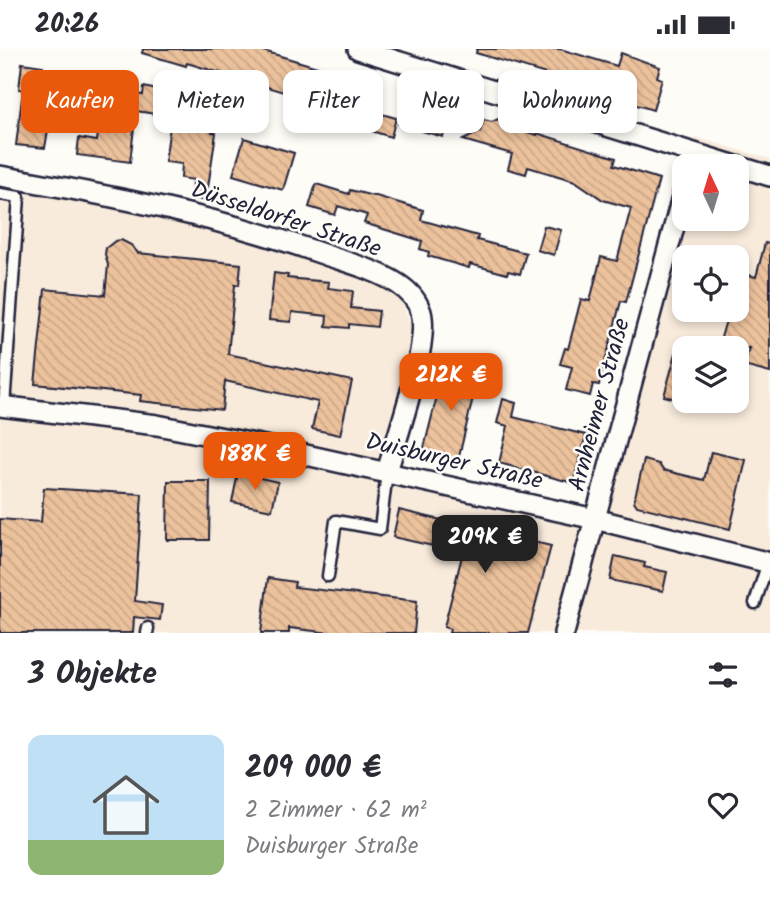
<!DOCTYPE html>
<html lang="de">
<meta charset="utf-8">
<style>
:root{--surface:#fff;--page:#f7f7f7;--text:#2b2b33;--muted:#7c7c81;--line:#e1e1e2;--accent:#ea580c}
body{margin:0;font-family:Kalam,sans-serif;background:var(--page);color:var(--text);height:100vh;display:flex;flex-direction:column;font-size:26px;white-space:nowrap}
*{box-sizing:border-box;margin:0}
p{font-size:23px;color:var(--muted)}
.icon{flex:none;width:38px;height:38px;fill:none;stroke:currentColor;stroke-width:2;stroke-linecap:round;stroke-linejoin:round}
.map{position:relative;height:584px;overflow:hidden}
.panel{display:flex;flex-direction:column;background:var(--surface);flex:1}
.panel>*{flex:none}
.hud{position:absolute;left:21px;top:21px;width:728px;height:63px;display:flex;gap:14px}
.needle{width:46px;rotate:356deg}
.buttons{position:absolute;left:672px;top:105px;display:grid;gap:14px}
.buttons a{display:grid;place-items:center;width:77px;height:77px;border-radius:14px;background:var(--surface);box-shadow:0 4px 10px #0003;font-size:35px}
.price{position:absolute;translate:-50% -60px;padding:0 16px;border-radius:14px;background:var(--accent);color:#fff;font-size:23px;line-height:46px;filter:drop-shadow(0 2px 4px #0008)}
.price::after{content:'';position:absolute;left:50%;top:42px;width:21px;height:16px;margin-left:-10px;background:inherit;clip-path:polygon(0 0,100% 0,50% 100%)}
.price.current{background:#222;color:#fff}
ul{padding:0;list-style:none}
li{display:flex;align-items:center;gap:21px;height:175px;padding:0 28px}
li+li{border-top:2px solid var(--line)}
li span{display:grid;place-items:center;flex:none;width:196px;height:140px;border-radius:14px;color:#555}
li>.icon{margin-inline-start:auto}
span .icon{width:84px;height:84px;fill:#fffc;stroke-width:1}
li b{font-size:30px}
h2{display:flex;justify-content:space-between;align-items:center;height:84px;padding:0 28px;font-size:30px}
.pill{padding:0 24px;border-radius:14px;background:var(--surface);box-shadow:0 4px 10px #0003;font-size:24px;line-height:63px}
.pill.current{background:var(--accent);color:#fff}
.status{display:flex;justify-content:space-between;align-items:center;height:49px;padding:0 35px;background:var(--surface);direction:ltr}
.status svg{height:19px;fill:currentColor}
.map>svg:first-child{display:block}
.built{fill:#f8ebdc;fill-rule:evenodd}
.building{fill:url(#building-back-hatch);stroke:#22223b;stroke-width:2}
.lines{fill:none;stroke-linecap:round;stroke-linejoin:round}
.lane-casing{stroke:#22223b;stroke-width:15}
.street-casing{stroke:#22223b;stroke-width:24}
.lane{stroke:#fdfcf7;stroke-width:10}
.street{stroke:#fdfcf7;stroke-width:19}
.labels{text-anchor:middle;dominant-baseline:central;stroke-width:5;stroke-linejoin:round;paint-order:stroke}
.street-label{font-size:24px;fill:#22223b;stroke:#fdfcf7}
</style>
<div class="status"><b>20:26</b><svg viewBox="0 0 49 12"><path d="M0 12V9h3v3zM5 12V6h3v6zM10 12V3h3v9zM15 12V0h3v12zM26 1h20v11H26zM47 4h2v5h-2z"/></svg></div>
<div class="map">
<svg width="770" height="584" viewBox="0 0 770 584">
<defs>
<pattern id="building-back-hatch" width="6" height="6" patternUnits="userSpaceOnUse" patternTransform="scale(1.75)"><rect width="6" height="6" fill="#ecc29c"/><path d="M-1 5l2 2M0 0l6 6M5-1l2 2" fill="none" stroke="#caa687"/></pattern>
</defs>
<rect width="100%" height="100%" fill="#fdfcf7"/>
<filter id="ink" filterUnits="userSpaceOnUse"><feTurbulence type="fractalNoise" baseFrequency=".0143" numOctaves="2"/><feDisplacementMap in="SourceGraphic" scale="14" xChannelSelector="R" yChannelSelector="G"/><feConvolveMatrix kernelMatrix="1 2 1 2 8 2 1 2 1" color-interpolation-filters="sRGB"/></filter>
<g filter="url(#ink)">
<!-- built -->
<path class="built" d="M695,88L770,110V584H0V132L219,177L396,240L413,280L395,419L595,461L684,129V170H737V117H687ZM684,208H737V261H684ZM684,299H737V352H684Z"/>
<!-- building -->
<path class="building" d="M143,0H257L327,21L317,53L187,14L186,17L142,4Z
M477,0H560L617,17L621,4L660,18L657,28L662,30L653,61L614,49L615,47L576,34L476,4Z
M22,14L43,17L42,26L57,28L45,99L16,96L23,41L19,40Z
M144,38L165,43L162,66L136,62L130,113L77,106L79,89L97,92L101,57L98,56L100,40L143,46Z
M351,38L376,46L371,62L396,69L391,88L365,80L370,66L345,58Z
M405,51L450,64L443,88L398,75Z
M172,63L214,68L212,83L216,84L206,152L189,148L194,131L181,129L182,115L165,113Z
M498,70L501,76L537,86V84L616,109L614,116L659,130L626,253L621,252L599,336L593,335L590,347L566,341L572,318L560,315L565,299L568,300L581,250L590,252L601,208L617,212L631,159L603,151L575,132L528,118L526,125L508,120L512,105L463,91L480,83L484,71L492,73Z
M244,89L294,104L283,141L233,126Z
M316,135L349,145L350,141L373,147V146L423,161L421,171L478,187L477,191L526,204L520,225L508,222L507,225L470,215L469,219L428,207L429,203L420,200L422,192L364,174L367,166L338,157L335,166L309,158Z
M544,177L561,181L554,206L537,201Z
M121,191L131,196L138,204L241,215L239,236H235L228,305L352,332L340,386L312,380L318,353L225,332L222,361L140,352L141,346L35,335L45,240L105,246L108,216L105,205L106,199L115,192Z
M765,194L770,195V324L744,317L749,299H718L729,261H737V223L756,228Z
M274,224L288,226L287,229L329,233L328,239L353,242L351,259L379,262L377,278L349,275V279L326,277L327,267L292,263L291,273L269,271Z
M680,290H684V352L664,347Z
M445,315L479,323L458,412L423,403Z
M503,350L516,354L513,368L586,386L573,434L499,414L508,377L497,374Z
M711,403L746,411L730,480L637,457L634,452L644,411L659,415L663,421L704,431Z
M238,424L278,433L272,461L232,453Z
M168,432H210L209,491H167Z
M44,439L142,445L135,552L162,556L160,571L134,568L133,584H0V470L41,473Z
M399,461L551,497L528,584H449L450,580L444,578L465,495L435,489L433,497L393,488Z
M615,507L645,514L644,518L667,523L663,542L610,531Z
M268,529L295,533L294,538L417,552L414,584H331L289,579V584H261Z"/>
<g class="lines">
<defs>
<path id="lane" d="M0,145L19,148L4,357
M328,527L336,472L380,480L387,423
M755,554L768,513
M147,584L148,579"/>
<path id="street" d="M358,0L736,117
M737,117L770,127
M0,127C108,146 216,167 320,204C345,213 375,220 398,235C409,242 417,251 421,263C430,295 397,387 387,423
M0,357L157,376L270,398L595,470L770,514
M564,584L684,141"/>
</defs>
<!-- lane casing -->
<use href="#lane" class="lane-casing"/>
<!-- street casing -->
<use href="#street" class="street-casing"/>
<!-- lane -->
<use href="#lane" class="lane"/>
<!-- street -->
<use href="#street" class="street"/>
</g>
</g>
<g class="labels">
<!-- street labels -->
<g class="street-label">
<text transform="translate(286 171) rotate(18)">Düsseldorfer Straße</text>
<text transform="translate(600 356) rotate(-75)">Arnheimer Straße</text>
<text transform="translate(454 413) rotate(13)">Duisburger Straße</text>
</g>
</g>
</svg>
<div class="buttons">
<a><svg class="needle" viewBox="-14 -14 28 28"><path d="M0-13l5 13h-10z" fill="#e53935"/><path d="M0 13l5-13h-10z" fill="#7c7c81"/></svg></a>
<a><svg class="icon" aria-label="locate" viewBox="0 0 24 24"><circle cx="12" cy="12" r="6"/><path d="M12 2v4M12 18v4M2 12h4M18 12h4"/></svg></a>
<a><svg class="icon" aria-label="layers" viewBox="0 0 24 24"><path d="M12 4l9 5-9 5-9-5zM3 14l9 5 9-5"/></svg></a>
</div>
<b class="price" style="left:451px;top:364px">212K €</b>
<b class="price" style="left:255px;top:443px">188K €</b>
<b class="price current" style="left:485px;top:526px">209K €</b>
<div class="hud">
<a class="pill current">Kaufen</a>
<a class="pill">Mieten</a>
<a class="pill">Filter</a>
<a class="pill">Neu</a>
<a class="pill">Wohnung</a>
</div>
</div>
<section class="panel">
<h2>3 Objekte<svg class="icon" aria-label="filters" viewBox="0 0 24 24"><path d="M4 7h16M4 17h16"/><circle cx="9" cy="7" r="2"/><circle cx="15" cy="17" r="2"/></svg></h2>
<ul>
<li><span style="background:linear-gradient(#bfe0f5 75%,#8fb573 0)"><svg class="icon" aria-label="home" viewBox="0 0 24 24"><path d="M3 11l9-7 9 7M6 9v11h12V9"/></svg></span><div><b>209 000 €</b><p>2 Zimmer · 62 m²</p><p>Duisburger Straße</p></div><svg class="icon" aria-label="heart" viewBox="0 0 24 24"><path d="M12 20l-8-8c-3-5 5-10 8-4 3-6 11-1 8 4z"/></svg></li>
</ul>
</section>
